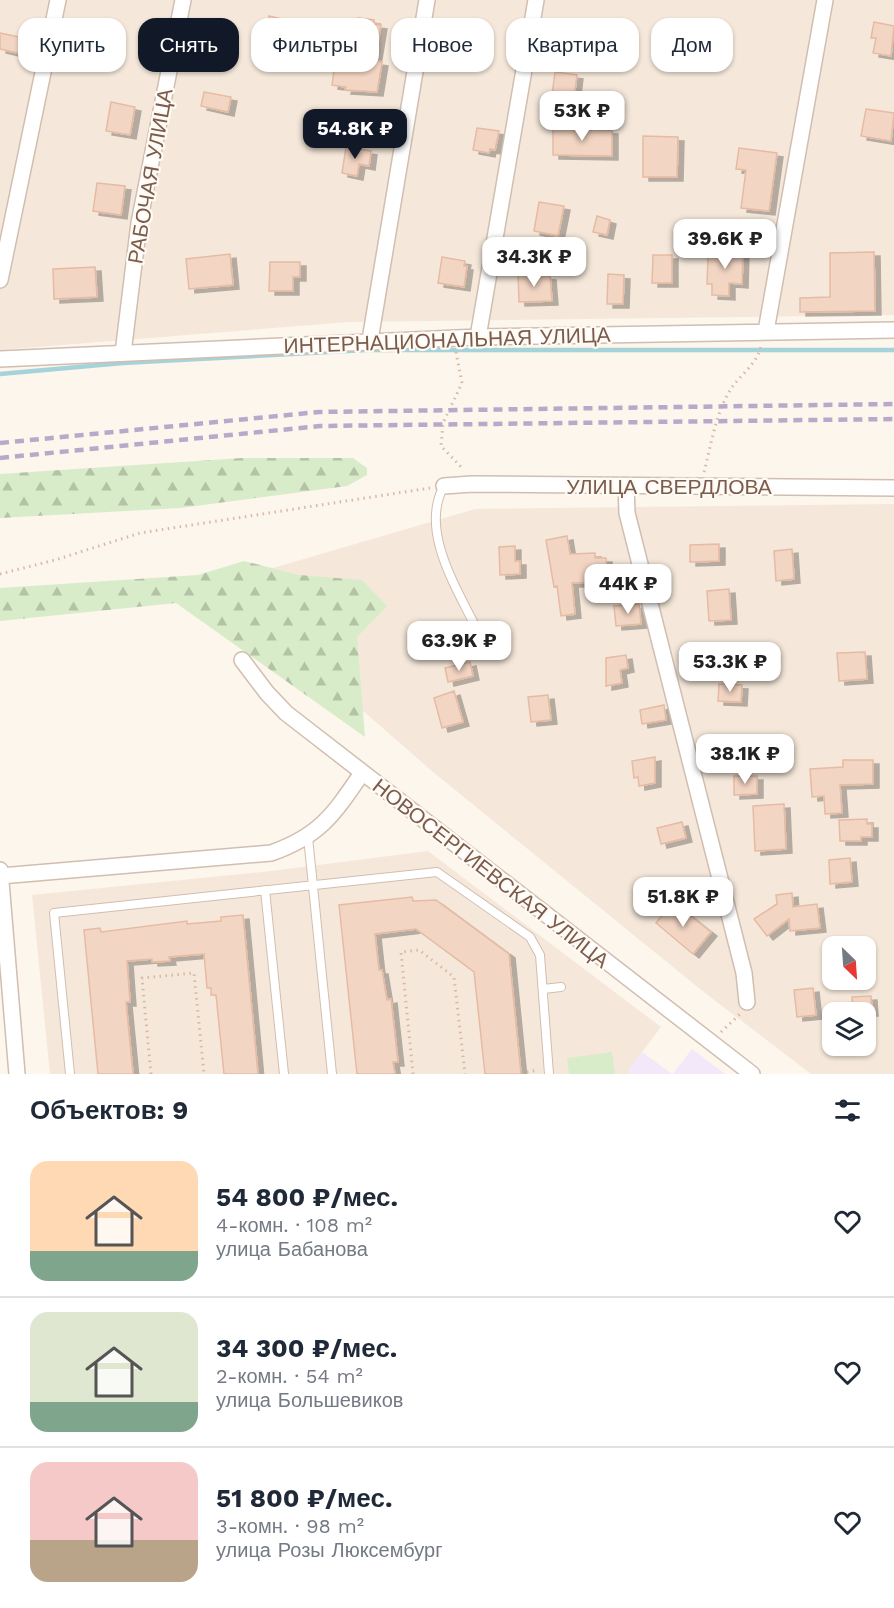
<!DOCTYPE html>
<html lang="ru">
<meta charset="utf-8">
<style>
:root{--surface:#fff;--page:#f2f2f3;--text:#1f2937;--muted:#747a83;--line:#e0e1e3;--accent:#111827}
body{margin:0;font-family:"Work Sans",sans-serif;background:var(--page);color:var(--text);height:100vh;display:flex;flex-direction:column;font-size:22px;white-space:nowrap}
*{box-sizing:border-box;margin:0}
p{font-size:20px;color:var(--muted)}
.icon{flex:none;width:33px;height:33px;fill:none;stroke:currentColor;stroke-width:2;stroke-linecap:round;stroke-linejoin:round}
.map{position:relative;height:1074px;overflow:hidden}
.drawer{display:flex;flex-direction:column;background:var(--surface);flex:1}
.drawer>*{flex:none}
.guide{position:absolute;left:18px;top:18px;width:858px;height:54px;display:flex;gap:12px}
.needle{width:39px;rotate:155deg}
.buttons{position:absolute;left:822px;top:936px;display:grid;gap:12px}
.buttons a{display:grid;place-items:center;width:54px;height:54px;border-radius:12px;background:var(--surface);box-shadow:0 2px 4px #0004;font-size:30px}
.price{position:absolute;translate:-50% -51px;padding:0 14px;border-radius:12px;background:#fff;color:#222;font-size:20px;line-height:39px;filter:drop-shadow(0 2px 3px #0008)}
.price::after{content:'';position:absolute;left:50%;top:36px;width:18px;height:14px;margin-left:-9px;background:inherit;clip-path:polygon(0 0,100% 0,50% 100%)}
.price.selected{background:var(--accent);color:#fff}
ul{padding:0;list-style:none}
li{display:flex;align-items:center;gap:18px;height:150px;padding:0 30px}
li+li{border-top:2px solid var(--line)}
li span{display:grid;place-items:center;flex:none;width:168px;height:120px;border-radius:18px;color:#555}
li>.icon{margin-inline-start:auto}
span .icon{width:72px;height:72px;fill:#fffc;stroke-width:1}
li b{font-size:26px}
h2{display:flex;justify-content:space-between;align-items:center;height:72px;padding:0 30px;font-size:26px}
.chip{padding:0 21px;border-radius:18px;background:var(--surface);box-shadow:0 2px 4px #0004;font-size:21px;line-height:54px}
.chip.selected{background:var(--accent);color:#fff}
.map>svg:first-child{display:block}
.residential{fill:#f5e8da;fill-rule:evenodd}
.education{fill:#f3e8fa}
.green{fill:#d8ecc9}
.forest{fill:url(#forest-firs)}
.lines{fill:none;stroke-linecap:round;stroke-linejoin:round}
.stream{stroke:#a5d3da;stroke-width:4.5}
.building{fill:#f3d5c3;stroke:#e6bba3;stroke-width:1.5;filter:url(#shadow)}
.lane-casing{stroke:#d1beb0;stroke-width:10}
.street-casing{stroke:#d1beb0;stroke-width:18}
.path{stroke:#d9b8a5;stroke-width:3;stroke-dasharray:1.5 4.5;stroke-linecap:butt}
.lane{stroke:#fff;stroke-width:8}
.street{stroke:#fff;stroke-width:15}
.rail{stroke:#b9a8c9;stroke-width:4.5;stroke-dasharray:9 6;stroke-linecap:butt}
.labels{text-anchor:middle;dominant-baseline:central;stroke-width:4.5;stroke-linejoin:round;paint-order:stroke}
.street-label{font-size:21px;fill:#7a5c4d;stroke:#fffaf3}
</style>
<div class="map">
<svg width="894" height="1074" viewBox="0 0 894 1074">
<defs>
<pattern id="forest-firs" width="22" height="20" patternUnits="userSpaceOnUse" patternTransform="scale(1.5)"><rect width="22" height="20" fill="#d8ecc9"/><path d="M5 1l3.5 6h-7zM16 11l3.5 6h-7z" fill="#b4c2a5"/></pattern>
<filter id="shadow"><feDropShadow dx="6" dy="4" stdDeviation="0" flood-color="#0004"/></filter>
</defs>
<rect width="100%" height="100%" fill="#fdf6ec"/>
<!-- residential -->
<path class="residential" d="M0,0H894V315L349,322L0,350Z
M894,504V1074H811L705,993L433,772L218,584L475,509ZM832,946H866V980H832ZM832,1012H866V1046H832Z
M428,851L661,1027L629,1069V1074H50L32,895L271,871Z"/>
<!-- education -->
<path class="education" d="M692,1049L725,1074H673Z
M642,1052L672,1074H629V1069Z"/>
<!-- green -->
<path class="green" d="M612,1052L615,1074H569L567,1058Z"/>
<!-- forest -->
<path class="forest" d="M242,458H353L367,468V475L347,486L180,508L0,518V474Z
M244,561L299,575L362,580L387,606L357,637L365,737L176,603L0,621V588L198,575Z"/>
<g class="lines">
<!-- stream -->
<path class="stream" d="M0,374L123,363L367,350H894"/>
</g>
<!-- building -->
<path class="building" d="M269,16L299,23L295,39L265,32Z
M358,18L374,20V24L381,25L375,61L382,62L377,92L345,90L346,87L332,85L336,55L328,54L333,24L341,26L342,19L357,21Z
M874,22L894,26L891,56L873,53L876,38H871Z
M0,33L29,39L26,55L0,49Z
M555,72L577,75L574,98L552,95Z
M204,92L231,97L228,112L201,106Z
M111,102L135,107L130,135L106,131Z
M866,109L894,113L891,141L861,136Z
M477,128L499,131L495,150L490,149L489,153L473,150Z
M553,129L612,130V156L553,155Z
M643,136L678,137L677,177H643Z
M346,147L371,151L369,166L359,164L357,176L342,173Z
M739,148L777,153L769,211L741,208L746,170L736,169Z
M97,183L125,186L121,215L93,211Z
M539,202L564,206L558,236L534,231Z
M597,216L610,220L607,235L593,232Z
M713,249L743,250L742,284L729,283V296L712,295V284H707L708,257H712Z
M874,252L875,311L800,312V298L830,297V253Z
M230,254L233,285L189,289L186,259Z
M653,255H672V283H652Z
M442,257L465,261L464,266H467L464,287L438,283Z
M270,262H300V277H293V291H269Z
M95,267L97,297L54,299L53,269Z
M518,274L550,276L552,301L519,302Z
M608,274L624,275L623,304H607Z
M567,536L570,554L595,553V558H606L607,582L572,583L575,614L561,616L557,586L554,587L546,540Z
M719,544V561L690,562V545Z
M515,546V561H520V574L500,575L499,547Z
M792,549L794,579L776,581L774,551Z
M729,589L731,620L709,621L707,591Z
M639,604L641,624L616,626L614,606Z
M865,652L867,679L839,681L837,653Z
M626,655L628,668L620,670L622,683L606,686V658Z
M470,662L473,676L448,682L445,668Z
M719,684L742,685L741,702L718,701Z
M454,691L463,722L442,728L434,698Z
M548,695L551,720L531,722L528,697Z
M664,705L666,720L642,724L640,710Z
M655,757V783L639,786L638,777L634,778L632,761Z
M843,760H873V784L840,785L842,813L825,814L824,796L812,797L810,769L843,767Z
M734,776H757V794L734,795Z
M784,804L786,849L755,851L753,806Z
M867,819V824H872V837H861V841H840L839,820Z
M682,822L686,838L661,844L657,828Z
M850,858L852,882L830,884L829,860Z
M792,893L793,907L817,904L820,928L790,931L789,919L767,936L754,919L777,904L776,895Z
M412,897L413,901L436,900L509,954L521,1074H485L474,972L416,929L375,934L379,970H382L387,1000L391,999L398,1062H393L395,1074H357L339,905Z
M673,902L711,932L693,954L656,923Z
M243,915L258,1074H224L216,995H211V988H207L204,954L169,957L170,961L152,962V959L127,961L130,1002H126L133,1074H98L84,930L100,928L101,932L187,921V924L221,921V917Z
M813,988L816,1015L797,1017L794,990Z
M871,996L872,1012H853L852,997Z"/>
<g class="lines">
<defs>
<path id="lane" d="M444,486C418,532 460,593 480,636
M308,837L332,1074
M265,890L284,1074
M543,989L561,987
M70,1074L54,913L437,872L530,937L540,955L549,1074"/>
<path id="street" d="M0,280L58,0
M766,331L825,0
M478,337L536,0
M370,340L427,0
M123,353L139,223L183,0
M0,359L478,337L894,330
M444,486L472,484L894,488
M626,486L627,513L744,973L747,1002
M242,660L267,693L286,713L752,1074
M0,870L17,1074
M0,876L271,853C320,836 334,814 362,773"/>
</defs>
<!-- lane casing -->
<use href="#lane" class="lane-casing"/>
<!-- street casing -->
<use href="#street" class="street-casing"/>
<!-- path -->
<path class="path" d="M456,352L462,383L443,423L441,446L463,469
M704,472C711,446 715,416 729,392C739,375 755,367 761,347
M0,574L55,560L140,533L430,488
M721,1032L740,1014
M521,1073L538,1070
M151,1074L142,978L194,973L204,1074
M413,1074L401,952L419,950L454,977L465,1074"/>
<!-- lane -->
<use href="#lane" class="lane"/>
<!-- street -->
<use href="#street" class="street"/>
<!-- rail -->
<path class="rail" d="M0,443L319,412L894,404
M0,458L320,426L894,419"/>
</g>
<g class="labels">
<!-- street labels -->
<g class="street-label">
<text transform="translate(150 176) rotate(-80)">РАБОЧАЯ УЛИЦА</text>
<text transform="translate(447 340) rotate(-2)">ИНТЕРНАЦИОНАЛЬНАЯ УЛИЦА</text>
<text x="669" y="486">УЛИЦА СВЕРДЛОВА</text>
<text transform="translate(491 873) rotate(38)">НОВОСЕРГИЕВСКАЯ УЛИЦА</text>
</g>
</g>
</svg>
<div class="buttons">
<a><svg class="needle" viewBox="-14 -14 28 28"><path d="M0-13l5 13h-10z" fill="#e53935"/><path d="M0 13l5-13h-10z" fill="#747a83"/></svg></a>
<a><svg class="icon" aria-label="layers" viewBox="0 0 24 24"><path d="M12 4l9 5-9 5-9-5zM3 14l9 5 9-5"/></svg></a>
</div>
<b class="price" style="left:582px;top:142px">53K ₽</b>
<b class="price selected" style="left:355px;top:160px">54.8K ₽</b>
<b class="price" style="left:725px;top:270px">39.6K ₽</b>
<b class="price" style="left:534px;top:288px">34.3K ₽</b>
<b class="price" style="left:628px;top:615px">44K ₽</b>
<b class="price" style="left:459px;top:672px">63.9K ₽</b>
<b class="price" style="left:730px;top:693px">53.3K ₽</b>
<b class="price" style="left:745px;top:785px">38.1K ₽</b>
<b class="price" style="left:683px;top:928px">51.8K ₽</b>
<div class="guide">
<a class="chip">Купить</a>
<a class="chip selected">Снять</a>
<a class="chip">Фильтры</a>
<a class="chip">Новое</a>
<a class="chip">Квартира</a>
<a class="chip">Дом</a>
</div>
</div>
<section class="drawer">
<h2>Объектов: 9<svg class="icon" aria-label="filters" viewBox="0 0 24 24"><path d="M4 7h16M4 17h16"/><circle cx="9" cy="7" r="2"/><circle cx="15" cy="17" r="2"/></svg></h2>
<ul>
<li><span style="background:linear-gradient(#ffd9b3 75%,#7fa58c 0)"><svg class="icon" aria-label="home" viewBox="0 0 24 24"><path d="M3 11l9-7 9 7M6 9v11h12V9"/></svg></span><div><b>54 800 ₽/мес.</b><p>4-комн. · 108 m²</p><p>улица Бабанова</p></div><svg class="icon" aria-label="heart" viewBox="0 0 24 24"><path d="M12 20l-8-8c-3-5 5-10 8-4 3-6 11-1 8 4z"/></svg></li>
<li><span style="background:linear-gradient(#dfe7d0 75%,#7fa58c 0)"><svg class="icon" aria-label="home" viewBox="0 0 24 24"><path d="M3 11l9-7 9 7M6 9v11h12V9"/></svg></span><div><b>34 300 ₽/мес.</b><p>2-комн. · 54 m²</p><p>улица Большевиков</p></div><svg class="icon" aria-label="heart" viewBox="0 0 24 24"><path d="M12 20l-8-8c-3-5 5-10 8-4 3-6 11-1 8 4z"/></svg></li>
<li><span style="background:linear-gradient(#f6c9c9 65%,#b9a48a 0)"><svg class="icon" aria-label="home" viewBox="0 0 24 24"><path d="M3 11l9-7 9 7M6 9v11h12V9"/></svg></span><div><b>51 800 ₽/мес.</b><p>3-комн. · 98 m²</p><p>улица Розы Люксембург</p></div><svg class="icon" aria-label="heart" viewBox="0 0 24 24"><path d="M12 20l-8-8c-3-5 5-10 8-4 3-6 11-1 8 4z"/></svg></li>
</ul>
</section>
